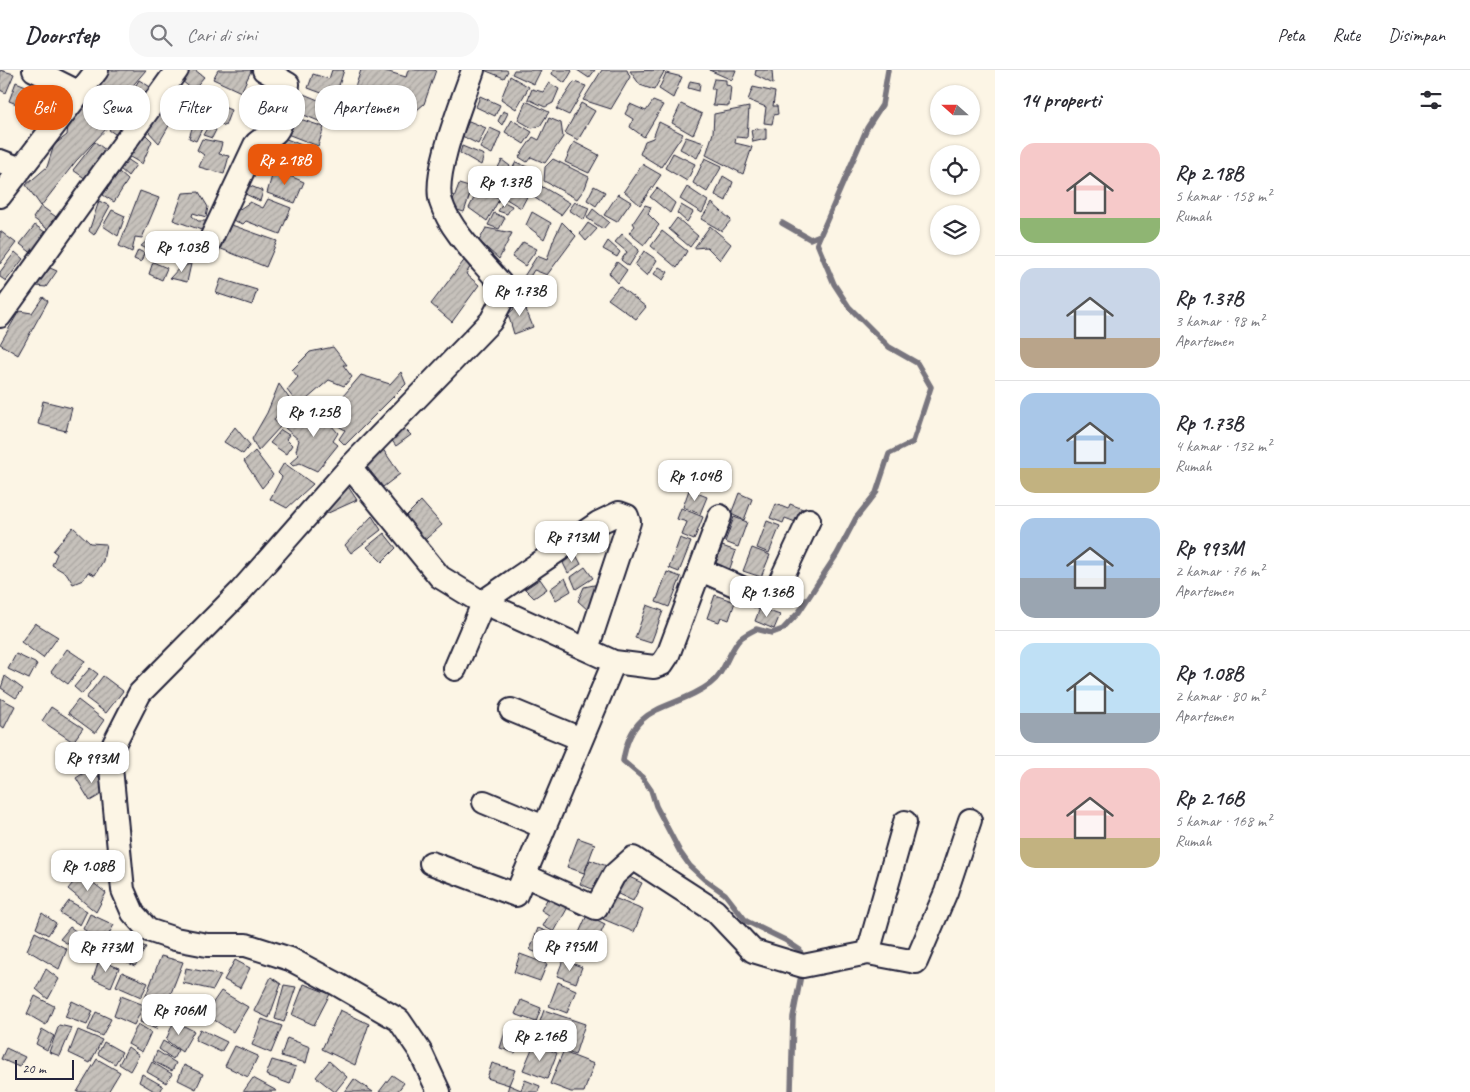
<!DOCTYPE html>
<html lang="id">
<meta charset="utf-8">
<style>
:root{--surface:#fff;--page:#f7f7f7;--text:#2b2b33;--muted:#7c7c81;--line:#e1e1e2;--accent:#ea580c}
body{margin:0;font-family:Caveat,sans-serif;background:var(--page);color:var(--text);height:100vh;display:flex;flex-direction:column;font-size:19px;white-space:nowrap}
*{box-sizing:border-box;margin:0}
p{font-size:16px;color:var(--muted)}
.icon{flex:none;width:28px;height:28px;fill:none;stroke:currentColor;stroke-width:2;stroke-linecap:round;stroke-linejoin:round}
.map{position:relative;flex:1;overflow:hidden}
.drawer{display:flex;flex-direction:column;background:var(--surface);width:475px}
.drawer>*{flex:none}
.top-card{position:absolute;left:15px;top:15px;width:475px;height:45px;display:flex;gap:10px}
.needle{width:32px;rotate:291deg}
.controls{position:absolute;left:930px;top:15px;display:grid;gap:10px}
.controls a{display:grid;place-items:center;width:50px;height:50px;border-radius:50%;background:var(--surface);box-shadow:0 1px 4px #0004;font-size:25px}
.scale{position:absolute;left:15px;bottom:12px;width:59px;box-sizing:border-box;padding-left:5px;border:2px solid #22223b;border-top:0;font-size:14px;line-height:18px;white-space:nowrap;color:#22223b;-webkit-text-stroke:4px #fcf5e5;paint-order:stroke}
.price{position:absolute;translate:-50% -42px;padding:0 11px;border-radius:10px;background:#fff;color:#222;font-size:16px;line-height:32px;filter:drop-shadow(0 1px 2px #0008)}
.price::after{content:'';position:absolute;left:50%;top:30px;width:15px;height:11px;margin-left:-8px;background:inherit;clip-path:polygon(0 0,100% 0,50% 100%)}
.price.current{background:var(--accent);color:#fff}
ul{padding:0;list-style:none}
li{display:flex;align-items:center;gap:15px;height:125px;padding:0 25px}
li+li{border-top:1px solid var(--line)}
li span{display:grid;place-items:center;flex:none;width:140px;height:100px;border-radius:15px;color:#555}
li>.icon{margin-inline-start:auto}
span .icon{width:60px;height:60px;fill:#fffc;stroke-width:1}
li b{font-size:21px}
h2{display:flex;justify-content:space-between;align-items:center;height:60px;padding:0 25px;font-size:21px}
.chip{padding:0 18px;border-radius:20px;background:var(--surface);box-shadow:0 1px 4px #0004;font-size:18px;line-height:45px}
.chip.current{background:var(--accent);color:#fff}
header{display:flex;align-items:center;gap:30px;box-sizing:border-box;height:70px;padding:0 25px;background:var(--surface);border-bottom:1px solid var(--line)}
header strong{font-size:24px}
nav{display:flex;gap:28px;margin-inline-start:auto;font-size:18px}
.search{width:350px;height:45px;background:var(--page);display:flex;align-items:center;gap:12px;box-sizing:border-box;padding:0 18px;border-radius:20px;color:var(--muted);font-size:19px}
main{display:flex;flex:1;min-height:0}
.map>svg:first-child{display:block}
.lines{fill:none;stroke-linecap:round;stroke-linejoin:round}
.stream{stroke:#78757e;stroke-width:5.5}
.building{fill:url(#building-hatch);stroke:#22223b}
.minor-casing{stroke:#22223b;stroke-width:26}
.minor{stroke:#fcf5e5;stroke-width:22}
</style>
<header>
<strong>Doorstep</strong>
<div class="search"><svg class="icon" aria-label="search" viewBox="0 0 24 24"><circle cx="10" cy="10" r="6"/><path d="M15 15l6 6"/></svg>Cari di sini</div>
<nav><a>Peta</a><a>Rute</a><a>Disimpan</a></nav>
</header>
<main>
<div class="map">
<svg width="995" height="1022" viewBox="0 0 995 1022">
<defs>
<pattern id="building-hatch" width="6" height="6" patternUnits="userSpaceOnUse" patternTransform="scale(1.25)"><rect width="6" height="6" fill="#c6c1bb"/><path d="M-1 1l2-2M0 6l6-6M5 7l2-2" fill="none" stroke="#aaa6a2"/></pattern>
</defs>
<rect width="100%" height="100%" fill="#fcf5e5"/>
<filter id="ink" filterUnits="userSpaceOnUse"><feTurbulence type="fractalNoise" baseFrequency=".02" numOctaves="2"/><feDisplacementMap in="SourceGraphic" scale="10" xChannelSelector="R" yChannelSelector="G"/><feConvolveMatrix kernelMatrix="1 2 1 2 8 2 1 2 1" color-interpolation-filters="sRGB"/></filter>
<g filter="url(#ink)">
<g class="lines">
<!-- stream -->
<path class="stream" d="M782,153L810,169L820,165
M802,891L800,880L785,870L746,851L725,824L704,809L690,796L680,782L656,736L651,720L642,707L623,691C632,631 672,642 710,614C725,603 728,582 740,569C744,565 751,562 756,559L772,563L783,559L799,542L837,484L856,448L876,423L889,384L913,372L931,317L917,293L889,277L849,237L834,214L817,173L867,58L882,35L888,0
M791,1022L793,947L802,900"/>
</g>
<!-- building -->
<path class="building" d="M0,0L14,4L6,23L0,20Z
M103,0H146L129,20L109,56L76,91L41,136L26,115L47,97L54,75L67,65L69,46Z
M190,0H195L204,7L193,20L182,11Z
M218,0H250L251,1L241,22L213,9Z
M332,0H344L335,28L308,18L313,4L329,9Z
M361,0H382L406,7L408,0H436L424,34L410,46L353,23Z
M484,0H506L508,1L504,8Z
M514,0H541L534,14L512,4Z
M553,0H571L572,1L565,13L552,4Z
M577,0H595L589,8Z
M602,0H627L630,7L611,39L583,30Z
M665,0L654,20L640,15L630,1Z
M709,0H736L732,10Z
M756,0H772L773,14L755,5Z
M666,3L682,7L673,28L659,19Z
M510,6L529,17L516,39L501,29Z
M714,9L726,10V15L731,16L729,36L713,35L715,19H711Z
M139,10L152,18L121,68L109,60Z
M266,11L283,18L278,31L253,24L257,17L261,19Z
M690,11L700,13L699,21L688,18Z
M16,12L26,16L19,35L9,31Z
M574,12L586,16L569,45L556,39Z
M549,13L559,19L553,33L545,37L528,29L532,19L543,22Z
M31,15L56,26L48,44L23,33Z
M753,17L775,22L773,36H777L778,44L774,45L772,54L764,53L766,37L748,30Z
M301,23L333,36L326,54L294,41Z
M194,25L209,34L204,45L207,48L196,71L189,68L193,55L183,44Z
M177,26L185,28L159,73L147,60L168,31L172,34Z
M480,26L500,35L495,46L476,37Z
M257,27L277,35L268,55L248,44Z
M526,31L549,42L540,56L532,58L518,50Z
M653,31L663,35L644,67L630,57L633,49L625,44L630,34L646,41Z
M581,33L595,41L578,70L565,63Z
M216,34L231,40L225,56L210,49Z
M681,34L702,44L693,65L672,53Z
M749,37L747,68L736,67L735,73L752,77L743,104L706,85L713,63L714,44Z
M503,41L508,43L502,55L498,51Z
M288,45L324,57L318,76L282,62Z
M549,48L561,53L563,67L545,93L531,87L527,92L519,87L533,67L539,70Z
M512,50L532,62L524,74L505,62Z
M469,51L486,58L478,74L462,66Z
M659,52L683,64L661,97L640,84L645,71L653,68Z
M209,55L216,60L212,68L203,65Z
M490,58L501,63L492,84L480,78Z
M766,58V69L753,72L751,60Z
M145,64L152,71L142,94L130,87Z
M686,67L704,73L697,88L680,79Z
M284,68L314,80L308,105L275,93Z
M202,69L222,73L219,84L229,86L224,104L199,97L204,85L197,80Z
M95,72L107,81L86,109L73,100Z
M574,72L599,85L589,103L565,92Z
M462,76L484,85L481,95L460,83Z
M673,83L695,94L687,111L665,98Z
M705,88L722,96L707,122L693,113Z
M127,89L136,95L128,106L120,99Z
M553,89L589,107L585,118L577,129L544,111L545,97Z
M502,90L510,96L496,121L487,118Z
M516,92L536,101V110L521,138L498,124Z
M642,94L661,105L640,135L624,121Z
M274,99L304,112L295,133L267,123Z
M119,102L128,110L114,132L103,125Z
M723,106L733,112L726,131L715,125Z
M243,113L263,121L260,131L239,121Z
M459,114L472,118L464,142L450,138Z
M541,116L570,133L561,145L535,128Z
M594,116L605,122L596,136L587,130Z
M687,117L708,131L702,143L680,129Z
M657,118L675,133L670,143L650,127Z
M478,120L500,128L487,151L469,138Z
M140,121L159,128L142,168L135,167L132,182L119,176Z
M199,122L208,137L206,147L193,143L192,146L198,151H209L207,162L173,150L183,123Z
M618,124L631,132L617,152L604,145Z
M268,129L291,138L280,164L246,151L243,154L232,150L237,141L250,132L263,138Z
M99,131L110,136L94,165L89,161Z
M504,132L512,136L507,144L498,141Z
M575,132L589,138L584,150L569,140Z
M712,133L731,150L722,161L701,149Z
M645,135L651,137L648,144L659,155L644,175L629,163L635,156L633,153Z
M681,135L693,142L687,152L677,143Z
M41,136L59,149L50,161L33,148Z
M593,139L609,152L603,159L587,148Z
M112,140L125,146L118,166L103,156Z
M532,142L551,153L544,169L526,155Z
M494,143L505,148L499,159L488,155Z
M677,148L698,166L690,177L669,159Z
M562,152L576,166L547,205L534,200L528,210L521,211L537,186L547,190L553,171Z
M226,153L277,171L266,197L214,176Z
M588,153L597,159L586,171L580,164Z
M35,155L49,165L34,185L20,174Z
M710,156L731,174L720,190L707,177L694,178Z
M486,158L512,163L499,189L479,171Z
M0,161L16,173L0,194Z
M662,161L687,181L677,198L651,176Z
M175,162L198,173L192,185L183,184L180,188L173,185L170,191L141,176L149,169Z
M622,164L639,180L629,196L621,190L627,182L615,172Z
M608,171L620,182L617,187L603,179Z
M523,172L537,179L525,196L512,187Z
M138,180L144,183L141,192L134,189Z
M644,181L657,190L647,206L635,195Z
M15,182L23,189L6,211L0,207V202Z
M466,188L473,192L466,204L479,215L452,252L431,234Z
M153,192L167,198L162,210L149,204Z
M617,192L627,200L618,213L609,203Z
M191,194L187,212L170,208L181,196Z
M659,197L668,202L663,210L654,204Z
M50,198L57,201L46,217L36,216Z
M221,209L257,220L252,235L216,223Z
M551,209L553,224L548,225L542,218L526,222L524,214Z
M619,216L646,237L636,249L608,229Z
M43,227L48,231L18,285L0,274L19,241L32,243Z
M521,227L533,257L514,264L508,244L514,239L512,231Z
M333,277L347,295H343L352,307L344,316L329,310L299,336L287,320L298,307L292,300L310,282Z
M401,302L406,314L345,375L339,369L345,360L335,354L340,346L332,339L361,305L390,314Z
M279,314L296,338L283,348L277,346L274,350L280,357L258,381L252,369L267,343Z
M43,331L72,338L66,361L38,354Z
M324,332L336,346L331,355L338,363L333,371L338,375L317,401L300,393L293,396L290,393L299,385L296,381L299,370L285,358L296,344L313,351Z
M399,353L411,365L396,376L387,364Z
M235,357L250,375L243,384L224,372Z
M281,360L289,365L286,369L292,375L286,384L270,373Z
M382,378L400,404L383,417L364,393Z
M255,381L273,405L262,418L244,391Z
M284,393L313,414L287,438L270,429L282,407L278,403Z
M345,412L357,430L315,449Z
M689,420L707,427L700,444L683,437Z
M739,423L752,429L744,450L731,444Z
M421,431L442,455L420,474L401,451Z
M776,434L788,439L790,434L803,439L798,453L785,448L783,453L770,448Z
M681,438L703,447L694,470L682,465L687,452L677,449Z
M372,446L381,460L351,483L345,475Z
M734,447L747,452L738,477L725,472Z
M767,451L780,456L769,483L757,478Z
M73,457L90,473L106,474L103,491L95,505L88,502L83,510L73,514L67,504L52,495L57,484L53,481Z
M384,463L396,478L382,492L367,477Z
M680,468L691,472L679,502L669,498Z
M722,476L736,481L729,501L715,496Z
M752,478L770,485L761,507L743,501Z
M575,483L581,494L568,503L563,493Z
M585,497L593,508L576,519L571,507Z
M667,502L681,507L669,537L656,532Z
M565,508L571,521L556,530L550,519Z
M540,509L547,519L534,528L525,519Z
M599,514L589,541L578,531L584,517Z
M715,525L735,532L729,550L721,547L719,552L707,548Z
M647,535L663,541L651,573L635,568Z
M760,538L780,545L774,559L755,551Z
M35,553L58,567L43,588L21,572Z
M67,579L85,591L68,614L51,602Z
M16,584L37,594L29,609L8,599Z
M90,598L98,604L82,624L74,617Z
M5,606L23,619L16,628L1,618Z
M103,606L123,621L106,643L86,628Z
M0,628L15,636L4,658L0,655Z
M78,630L104,650L95,663L68,643Z
M51,637L83,658L73,672L42,651Z
M93,697L107,721L90,731L76,708Z
M578,768L595,774L584,803L567,797Z
M590,790L607,796L597,821L580,814Z
M81,803L106,823L96,842L68,819Z
M623,804L642,813L633,831L614,822Z
M553,819L572,830L554,862L543,856L549,845L541,840Z
M612,827L643,840L634,862L603,849Z
M69,831L87,841L80,855L60,843Z
M42,843L56,853L48,865L36,858Z
M90,844L114,855L104,872L83,859Z
M587,845L605,854L596,874L578,865Z
M70,857L91,872L84,884L60,869Z
M538,858L553,864L545,886L530,880Z
M35,862L67,879L59,899L27,880Z
M115,865L146,877L135,896L108,884Z
M520,884L547,894L540,911L514,902Z
M161,886L183,892L166,936L145,928Z
M99,890L119,898L111,917L93,909Z
M235,890L250,898L240,918L224,910Z
M563,890L582,897L576,913L557,906Z
M186,898L221,905L213,920L183,913Z
M46,899L59,909L48,929L36,919Z
M122,902L148,913L141,927L116,916Z
M271,907L281,914L269,948L254,941Z
M558,912L576,920L567,943L549,936Z
M304,914L330,924L314,955L292,945Z
M284,915L296,917L284,952L275,949Z
M221,921L248,937L233,962L205,944Z
M35,926L54,936L46,955L27,944Z
M121,926L144,935L134,955L114,946Z
M521,930L541,938L536,952L515,944Z
M72,931L93,941L87,955L65,947Z
M146,938L161,944L156,959L140,952Z
M340,940L369,954L355,995L322,979Z
M544,940L585,954L575,985L557,978L562,965L538,957Z
M96,942L111,949L102,966L88,960Z
M262,949L282,956L271,983L252,975Z
M174,951L194,961L182,982L166,970Z
M138,954L151,962L142,982L128,974Z
M59,955L72,958L60,986L49,982Z
M42,959L54,966L47,980L36,974Z
M200,959L227,972L221,982L195,970Z
M506,959L522,965L515,983L500,978Z
M78,960L102,970L90,993L69,983Z
M287,968L310,977L306,993L281,986Z
M163,971L178,980L173,989L159,979Z
M104,972L122,982L115,994L98,984Z
M534,974L557,983L547,1009L523,1000Z
M235,976L258,986L248,1007L225,996Z
M128,977L139,985L130,1001L119,994Z
M6,978L25,987L19,997L1,989Z
M157,981L176,993L172,1001L153,991Z
M563,982L594,994L584,1022H571L550,1014Z
M97,989L120,1002L108,1022H77Z
M272,990L296,997L290,1014L266,1005Z
M329,991L347,1007L335,1022L316,1007Z
M152,992L172,1004L166,1013L147,1002Z
M492,993L515,1000L509,1015L487,1008Z
M184,995L203,1004L196,1019L178,1010Z
M142,1004L163,1016L160,1022H156L139,1012Z
M392,1005L404,1013L397,1022H379Z
M253,1008L277,1021L243,1022Z
M354,1009L373,1022H345Z
M525,1010L540,1016L538,1022H507L509,1015L521,1020Z"/>
<g class="lines">
<defs>
<path id="minor" d="M34,0L80,23
M0,91L21,99
M0,126L97,0
M209,173L255,75C261,67 268,69 275,63C283,57 287,25 288,14L264,0
M0,246L177,0
M350,397L440,507L476,529L614,592L654,597L662,594L668,585L720,446
M701,500L762,527L773,522L779,514L809,450
M455,599L484,531L598,453L619,443L627,446L629,452L587,579
M511,640L581,669
M484,732L544,757
M431,793L516,825L614,592
M524,805L596,838L614,805L633,788L715,841L753,881L803,896L868,883L916,892L946,822L970,750
M868,883L905,752
M439,1022L420,981L399,950L335,913L290,889L246,875H207L175,869L148,860L133,843L123,820L111,698L114,674L140,623L239,523L350,397L491,251L501,232L502,215C482,191 450,161 441,132C432,104 463,30 473,0"/>
</defs>
<!-- minor casing -->
<use href="#minor" class="minor-casing"/>
<!-- minor -->
<use href="#minor" class="minor"/>
</g>
</g>
</svg>
<div class="controls">
<a><svg class="needle" viewBox="-14 -14 28 28"><path d="M0-13l5 13h-10z" fill="#e53935"/><path d="M0 13l5-13h-10z" fill="#7c7c81"/></svg></a>
<a><svg class="icon" aria-label="locate" viewBox="0 0 24 24"><circle cx="12" cy="12" r="6"/><path d="M12 2v4M12 18v4M2 12h4M18 12h4"/></svg></a>
<a><svg class="icon" aria-label="layers" viewBox="0 0 24 24"><path d="M12 4l9 5-9 5-9-5zM3 14l9 5 9-5"/></svg></a>
</div>
<div class="scale">20 m</div>
<b class="price current" style="left:285px;top:116px">Rp 2.18B</b>
<b class="price" style="left:505px;top:138px">Rp 1.37B</b>
<b class="price" style="left:182px;top:203px">Rp 1.03B</b>
<b class="price" style="left:520px;top:247px">Rp 1.73B</b>
<b class="price" style="left:314px;top:368px">Rp 1.25B</b>
<b class="price" style="left:695px;top:432px">Rp 1.04B</b>
<b class="price" style="left:572px;top:493px">Rp 713M</b>
<b class="price" style="left:767px;top:548px">Rp 1.36B</b>
<b class="price" style="left:92px;top:714px">Rp 993M</b>
<b class="price" style="left:88px;top:822px">Rp 1.08B</b>
<b class="price" style="left:570px;top:902px">Rp 795M</b>
<b class="price" style="left:106px;top:903px">Rp 773M</b>
<b class="price" style="left:179px;top:966px">Rp 706M</b>
<b class="price" style="left:540px;top:992px">Rp 2.16B</b>
<div class="top-card">
<a class="chip current">Beli</a>
<a class="chip">Sewa</a>
<a class="chip">Filter</a>
<a class="chip">Baru</a>
<a class="chip">Apartemen</a>
</div>
</div>
<section class="drawer">
<h2>14 properti<svg class="icon" aria-label="filters" viewBox="0 0 24 24"><path d="M4 7h16M4 17h16"/><circle cx="9" cy="7" r="2"/><circle cx="15" cy="17" r="2"/></svg></h2>
<ul>
<li><span style="background:linear-gradient(#f6c9c9 75%,#8fb573 0)"><svg class="icon" aria-label="home" viewBox="0 0 24 24"><path d="M3 11l9-7 9 7M6 9v11h12V9"/></svg></span><div><b>Rp 2.18B</b><p>5 kamar · 158 m²</p><p>Rumah</p></div></li>
<li><span style="background:linear-gradient(#c9d6e8 70%,#b9a48a 0)"><svg class="icon" aria-label="home" viewBox="0 0 24 24"><path d="M3 11l9-7 9 7M6 9v11h12V9"/></svg></span><div><b>Rp 1.37B</b><p>3 kamar · 98 m²</p><p>Apartemen</p></div></li>
<li><span style="background:linear-gradient(#a9c7e8 75%,#c2b280 0)"><svg class="icon" aria-label="home" viewBox="0 0 24 24"><path d="M3 11l9-7 9 7M6 9v11h12V9"/></svg></span><div><b>Rp 1.73B</b><p>4 kamar · 132 m²</p><p>Rumah</p></div></li>
<li><span style="background:linear-gradient(#a9c7e8 60%,#9aa5b1 0)"><svg class="icon" aria-label="home" viewBox="0 0 24 24"><path d="M3 11l9-7 9 7M6 9v11h12V9"/></svg></span><div><b>Rp 993M</b><p>2 kamar · 76 m²</p><p>Apartemen</p></div></li>
<li><span style="background:linear-gradient(#bfe0f5 70%,#9aa5b1 0)"><svg class="icon" aria-label="home" viewBox="0 0 24 24"><path d="M3 11l9-7 9 7M6 9v11h12V9"/></svg></span><div><b>Rp 1.08B</b><p>2 kamar · 80 m²</p><p>Apartemen</p></div></li>
<li><span style="background:linear-gradient(#f6c9c9 70%,#c2b280 0)"><svg class="icon" aria-label="home" viewBox="0 0 24 24"><path d="M3 11l9-7 9 7M6 9v11h12V9"/></svg></span><div><b>Rp 2.16B</b><p>5 kamar · 168 m²</p><p>Rumah</p></div></li>
</ul>
</section>
</main>
